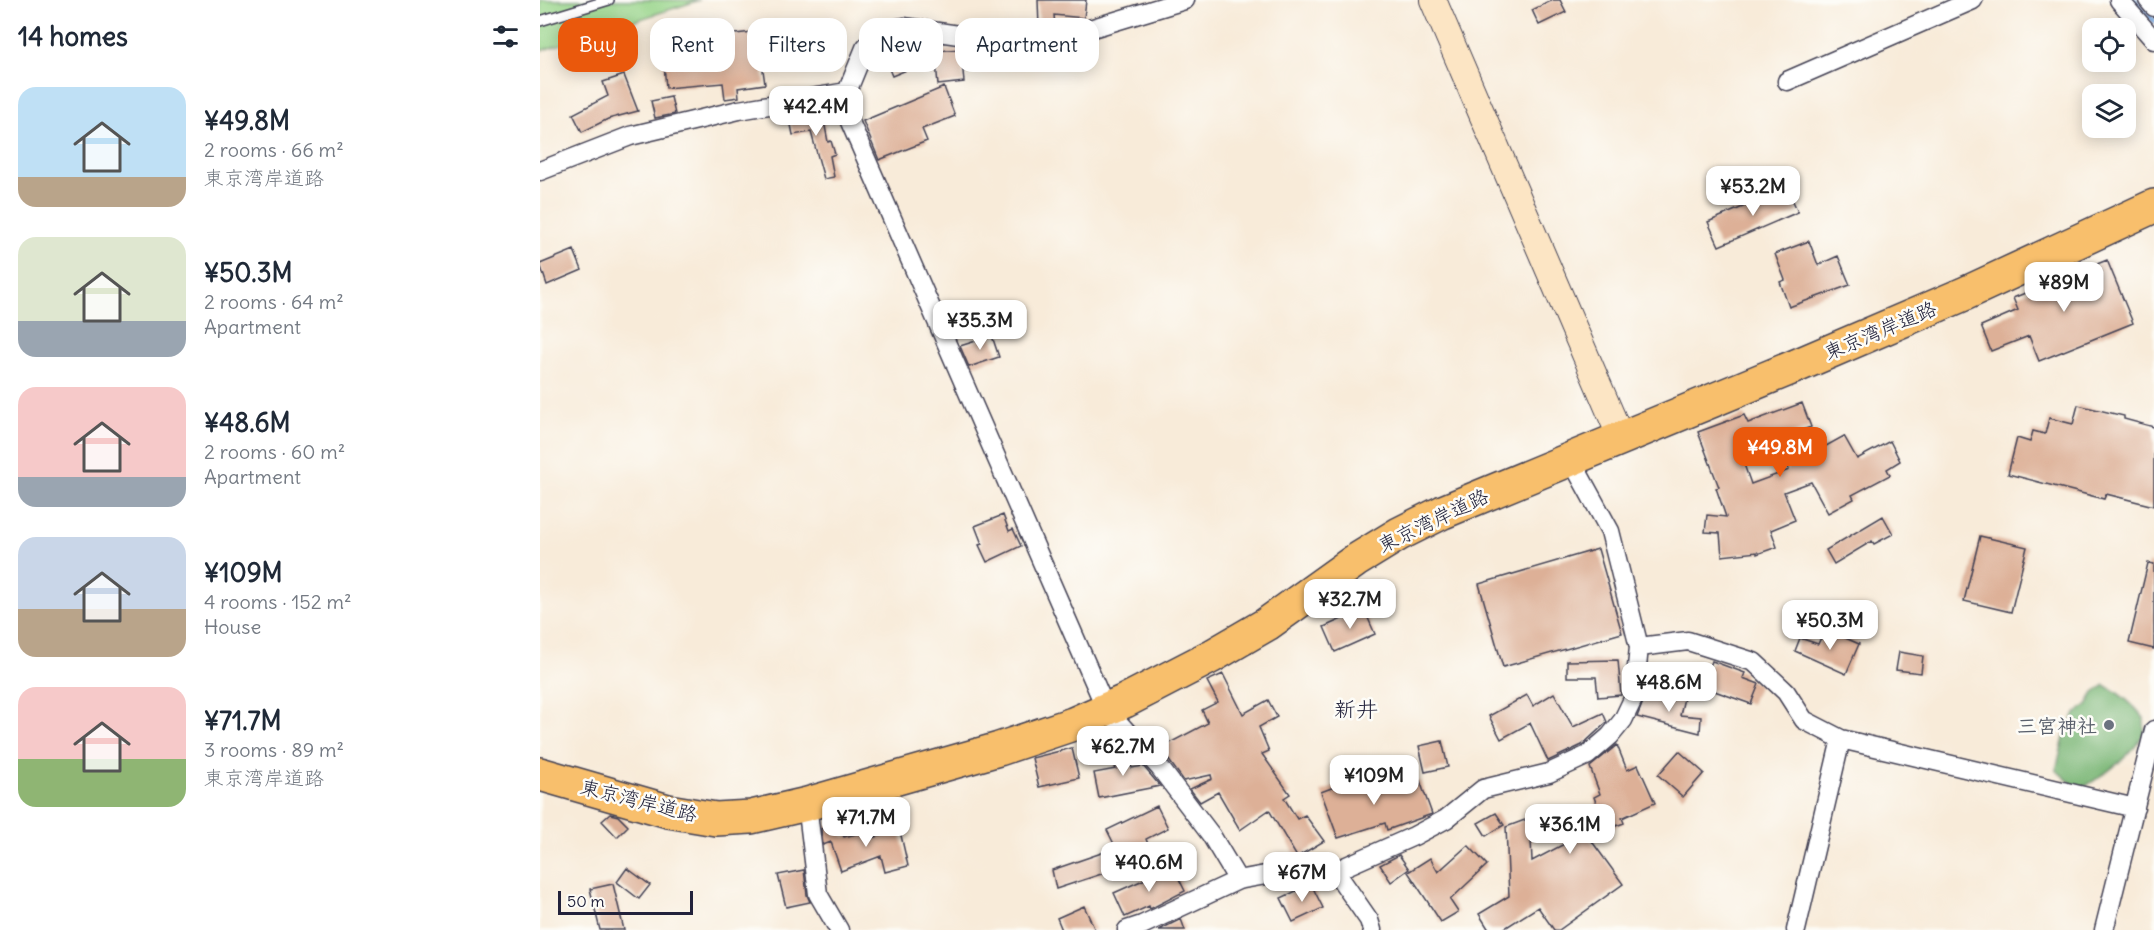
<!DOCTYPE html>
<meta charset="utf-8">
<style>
:root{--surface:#fff;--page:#f2f2f3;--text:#1f2937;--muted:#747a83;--accent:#ea580c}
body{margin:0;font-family:Delius,"Klee One",sans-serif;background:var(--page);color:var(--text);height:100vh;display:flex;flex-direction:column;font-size:22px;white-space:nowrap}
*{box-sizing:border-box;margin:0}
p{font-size:20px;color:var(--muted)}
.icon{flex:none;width:33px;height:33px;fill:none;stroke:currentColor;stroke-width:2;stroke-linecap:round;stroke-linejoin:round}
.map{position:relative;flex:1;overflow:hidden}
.details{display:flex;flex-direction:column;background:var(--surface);width:540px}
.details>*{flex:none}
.hud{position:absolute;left:18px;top:18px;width:570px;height:54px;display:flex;gap:12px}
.fabs{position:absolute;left:1542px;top:18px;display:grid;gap:12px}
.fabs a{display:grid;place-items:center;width:54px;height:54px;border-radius:12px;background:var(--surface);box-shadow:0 3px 15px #0003;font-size:30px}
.scale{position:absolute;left:18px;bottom:15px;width:135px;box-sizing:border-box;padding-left:6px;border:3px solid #22223b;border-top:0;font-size:16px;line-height:21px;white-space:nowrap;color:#22223b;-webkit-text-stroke:4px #fdfcf7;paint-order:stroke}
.price{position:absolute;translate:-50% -51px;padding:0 14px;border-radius:12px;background:#fff;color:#222;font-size:20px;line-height:39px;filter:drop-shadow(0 2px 3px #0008)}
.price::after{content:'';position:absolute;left:50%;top:36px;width:18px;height:14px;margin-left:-9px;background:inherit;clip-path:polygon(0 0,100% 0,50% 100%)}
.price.selected{background:var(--accent);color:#fff}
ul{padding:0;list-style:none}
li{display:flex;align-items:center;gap:18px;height:150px;padding:0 18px}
li span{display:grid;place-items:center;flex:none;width:168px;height:120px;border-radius:18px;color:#555}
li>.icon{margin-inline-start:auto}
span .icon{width:72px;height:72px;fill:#fffc;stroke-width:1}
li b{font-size:26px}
h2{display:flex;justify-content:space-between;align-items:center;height:72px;padding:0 18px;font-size:26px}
.pill{padding:0 21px;border-radius:18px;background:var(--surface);box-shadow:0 3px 15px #0003;font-size:21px;line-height:54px}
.pill.selected{background:var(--accent);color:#fff}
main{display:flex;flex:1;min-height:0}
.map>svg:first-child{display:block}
.green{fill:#97d489;stroke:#5c7b62;stroke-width:1.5}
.forest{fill:#79b675;stroke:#4e6c58;stroke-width:1.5}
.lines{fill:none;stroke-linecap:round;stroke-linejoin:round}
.stream{stroke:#6fa2db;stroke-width:5}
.building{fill:#ddb097}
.lane-casing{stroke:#424053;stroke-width:12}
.street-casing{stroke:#424053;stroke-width:21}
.secondary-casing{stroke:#424053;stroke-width:28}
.highway-casing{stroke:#424053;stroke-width:36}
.lane{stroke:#fff;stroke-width:9}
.street{stroke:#fff;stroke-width:18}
.secondary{stroke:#fce5c4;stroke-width:26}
.highway{stroke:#f8bf6c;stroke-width:33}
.worship-dot{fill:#6b7280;stroke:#fdfcf7;stroke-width:2}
.labels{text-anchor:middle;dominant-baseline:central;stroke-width:5;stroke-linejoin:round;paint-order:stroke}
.street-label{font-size:20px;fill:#22223b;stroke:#fdfcf7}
.worship-label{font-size:20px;font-weight:bold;fill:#5b616d;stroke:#fdfcf7;text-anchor:end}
.quarter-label{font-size:22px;fill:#22223b;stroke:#fdfcf7}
</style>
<main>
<section class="details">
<h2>14 homes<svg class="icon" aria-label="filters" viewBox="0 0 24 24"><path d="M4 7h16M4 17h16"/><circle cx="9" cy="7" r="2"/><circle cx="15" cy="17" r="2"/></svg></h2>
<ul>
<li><span style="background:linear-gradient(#bfe0f5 75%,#b9a48a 0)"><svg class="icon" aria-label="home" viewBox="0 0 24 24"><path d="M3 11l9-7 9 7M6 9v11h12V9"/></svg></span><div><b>¥49.8M</b><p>2 rooms · 66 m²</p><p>東京湾岸道路</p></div></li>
<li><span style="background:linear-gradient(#dfe7d0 70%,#9aa5b1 0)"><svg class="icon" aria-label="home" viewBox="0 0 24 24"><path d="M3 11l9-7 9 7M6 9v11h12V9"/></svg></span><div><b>¥50.3M</b><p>2 rooms · 64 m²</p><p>Apartment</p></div></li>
<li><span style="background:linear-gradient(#f6c9c9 75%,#9aa5b1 0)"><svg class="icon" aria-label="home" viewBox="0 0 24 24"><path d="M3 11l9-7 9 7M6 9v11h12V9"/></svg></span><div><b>¥48.6M</b><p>2 rooms · 60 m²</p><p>Apartment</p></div></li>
<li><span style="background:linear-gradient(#c9d6e8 60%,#b9a48a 0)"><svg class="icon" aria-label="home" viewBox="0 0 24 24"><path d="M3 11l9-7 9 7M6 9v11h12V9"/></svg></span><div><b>¥109M</b><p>4 rooms · 152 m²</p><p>House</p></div></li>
<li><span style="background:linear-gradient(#f6c9c9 60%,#8fb573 0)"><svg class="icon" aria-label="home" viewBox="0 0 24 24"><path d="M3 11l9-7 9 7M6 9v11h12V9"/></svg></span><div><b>¥71.7M</b><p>3 rooms · 89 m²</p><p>東京湾岸道路</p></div></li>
</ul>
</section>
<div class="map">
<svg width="1614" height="930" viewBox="0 0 1614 930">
<rect width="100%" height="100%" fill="#fdfcf7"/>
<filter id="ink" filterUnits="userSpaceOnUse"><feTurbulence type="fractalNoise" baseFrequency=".0167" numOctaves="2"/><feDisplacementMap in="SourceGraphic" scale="12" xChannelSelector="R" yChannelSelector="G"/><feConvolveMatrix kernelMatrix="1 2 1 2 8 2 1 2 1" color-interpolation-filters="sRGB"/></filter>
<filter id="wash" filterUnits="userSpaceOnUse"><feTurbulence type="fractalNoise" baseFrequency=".008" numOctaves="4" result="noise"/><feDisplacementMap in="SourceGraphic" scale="24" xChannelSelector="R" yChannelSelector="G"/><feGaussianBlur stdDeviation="1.35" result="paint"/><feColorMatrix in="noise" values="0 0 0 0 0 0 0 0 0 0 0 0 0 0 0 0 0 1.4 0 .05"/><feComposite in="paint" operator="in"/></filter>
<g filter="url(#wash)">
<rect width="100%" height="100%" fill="#f8ebd9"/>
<!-- green -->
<path class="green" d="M0,0H160L0,51Z"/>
<!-- forest -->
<path class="forest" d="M1565,685C1581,694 1593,704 1604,718C1604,722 1605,728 1604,732C1596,753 1562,776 1544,787L1532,784L1516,770L1525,733L1535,714L1547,705L1554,693Z"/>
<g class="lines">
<!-- stream -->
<path class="stream" d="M1595,0L1614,21"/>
</g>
<g id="blocks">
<!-- building -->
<path class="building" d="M498,0H546L544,18L514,15L515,26L499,28Z
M1013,0H1020L1026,12L999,25L992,10Z
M222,31L225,56H221L225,84L198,88L199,97L185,99L183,83L126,88L124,64L179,60L177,36Z
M377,42L386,62L352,76L344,57Z
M421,49L424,82L398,85L395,51Z
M447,50L464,51L466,61L450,65Z
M84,75L98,111L68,119L42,132L33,114L68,96L63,82Z
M404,87L415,116L382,129L387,141L339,160L323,121Z
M131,97L135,114L115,118L111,101Z
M282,110L288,142L291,141L295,154L290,156L294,177L284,179L271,132L253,135L249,115Z
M1247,188L1258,212L1179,246L1168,222Z
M1269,241L1278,265L1298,256L1310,285L1249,307L1240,282L1245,280L1235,254Z
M34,250L42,270L7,285L0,264Z
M1567,260L1593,323L1499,361L1489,336L1451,351L1441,326L1478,310L1473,298Z
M452,336L459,357L429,367L420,346Z
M1262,403L1271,427L1200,453L1211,484L1249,470L1248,467L1304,436L1317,459L1350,441L1360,461L1347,469L1350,475L1312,495L1314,499L1288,513L1271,482L1244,492L1255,520L1231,530L1237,547L1217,554V552L1182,556L1180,533L1165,532L1167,515L1186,517L1176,488L1179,487L1158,432L1204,415L1208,423Z
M1538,405L1584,416V419L1614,427V506L1566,494L1564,499L1468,474L1477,438L1490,442L1493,431L1505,434L1509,418L1533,424Z
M463,515L469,531L473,529L481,546L447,562L439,545L442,544L435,526Z
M1343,516L1353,534L1334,544L1332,541L1294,564L1286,550Z
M1440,536L1487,547L1471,612L1424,601Z
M1058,549L1082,633L963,667L939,584Z
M1608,563L1614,564V649L1589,643Z
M824,609L835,634L795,652L784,627Z
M1285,629L1319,644L1306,674L1255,651L1260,638L1278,644Z
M1359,652L1383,656L1381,673L1356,670Z
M1078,660L1081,695L1058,697L1056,677H1027V661Z
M1172,661L1205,673L1203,678L1219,684L1211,704L1152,683L1159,665L1169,669Z
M683,674L703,714L728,700L737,717L719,727L729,751L722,754L750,794L744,798L757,819L765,815L784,841L757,857L729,810L700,830L678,792L660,802L650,789L672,779L671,775L644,781L620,748L668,723L662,710L678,702L667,681Z
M1119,692L1144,698L1140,715L1161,717L1160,733L1097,717L1105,697L1117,700Z
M1014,693L1033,727L1063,713L1067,722L1042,745L1008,761L990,723L961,739L949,716L987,695L993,706Z
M902,741L908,767L885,772L879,746Z
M1077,745L1087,770L1098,765L1115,803L1082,818L1084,823L1048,836L1083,884L1019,930H1014L998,907L962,930H949L939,914L969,896L966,827L990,818L992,861L1032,840L1026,828L1059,811L1054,797L1060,794L1050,767Z
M582,746L592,768L603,766L620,786L559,798L554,773L576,769L569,751Z
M532,748L539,778L499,787L492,758Z
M1139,751L1164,773L1143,797L1118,775Z
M823,776L830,793L880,781L892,814L847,830L845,823L798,838L781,792Z
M617,806L628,828L606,839L613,857L516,889L512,870L576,848L567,830Z
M956,813L964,825L946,836L938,823Z
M70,814L78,816L88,826L77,837L62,821Z
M297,822L304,837L325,832L327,839L360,831L368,866L345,872L341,856L301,871L291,842L283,845L281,829Z
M928,845L947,865L910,900L918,912L901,922L868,872L890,858L898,872Z
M859,855L869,869L851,882L840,865Z
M87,868L110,885L99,899L77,882Z
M634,869L645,891L610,909L609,906L585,917L574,893L621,872L622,875Z
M264,870L267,895L270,902L246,907L238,875Z
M73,884L84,930H60L50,889Z
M771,884L783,908L753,922L741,898Z
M544,906L555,930H522L517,918Z
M641,919L645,930H619Z"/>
</g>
</g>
<g filter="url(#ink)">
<use href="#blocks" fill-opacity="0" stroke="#424053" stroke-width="1.5"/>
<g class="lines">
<defs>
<path id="lane" d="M0,21L69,0"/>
<path id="street" d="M645,0L533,34L491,41L446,39L364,27L340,31L325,48L307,92V115L566,709L620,768L671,835L698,880
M1579,0L1614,40
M1608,0L1614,7
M1247,81L1433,0
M0,171L90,136L199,110L307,92
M1099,647L1148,641L1214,662L1246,692L1264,720L1301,739L1595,808
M267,804L278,894L299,930
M795,871L829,920L832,930
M587,930L602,925L698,880L753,870L795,871L874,836L906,819L943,789L1009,773L1048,755L1070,736L1083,720L1094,697L1099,647L1070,531L1030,458
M1256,930L1301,739
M1564,930L1614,730"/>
<path id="secondary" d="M893,0L1081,438"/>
<path id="highway" d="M0,774L128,811L176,819L211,817L267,804L459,749L533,724L585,701L672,656L727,624L815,561L859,534L903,512L1256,366L1424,294L1614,206"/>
</defs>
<!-- lane casing -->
<use href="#lane" class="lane-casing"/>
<!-- street casing -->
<use href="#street" class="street-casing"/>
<!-- secondary casing -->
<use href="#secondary" class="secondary-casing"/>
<!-- highway casing -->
<use href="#highway" class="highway-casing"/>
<!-- lane -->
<use href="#lane" class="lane"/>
<!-- street -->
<use href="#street" class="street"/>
<!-- secondary -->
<use href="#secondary" class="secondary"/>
<!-- highway -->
<use href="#highway" class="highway"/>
</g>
</g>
<!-- markers -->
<circle class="worship-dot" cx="1569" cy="725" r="6"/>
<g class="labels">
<!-- street labels -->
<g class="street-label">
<text transform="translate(1340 330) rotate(-23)">東京湾岸道路</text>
<text transform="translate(893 520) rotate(-26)">東京湾岸道路</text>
<text transform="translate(99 800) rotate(14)">東京湾岸道路</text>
</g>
<!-- worship labels -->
<g class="worship-label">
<text x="1557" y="725">三宮神社</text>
</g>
<!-- quarter labels -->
<g class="quarter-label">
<text x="816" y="709">新井</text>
</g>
</g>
</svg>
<div class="fabs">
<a><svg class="icon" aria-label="locate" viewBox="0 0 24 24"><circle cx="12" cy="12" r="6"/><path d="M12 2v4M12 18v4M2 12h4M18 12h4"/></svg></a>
<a><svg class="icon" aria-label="layers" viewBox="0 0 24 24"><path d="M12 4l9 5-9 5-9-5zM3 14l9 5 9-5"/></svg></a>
</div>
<div class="scale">50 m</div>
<b class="price" style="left:276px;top:137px">¥42.4M</b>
<b class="price" style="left:1213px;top:217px">¥53.2M</b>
<b class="price" style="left:1524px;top:313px">¥89M</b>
<b class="price" style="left:440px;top:351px">¥35.3M</b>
<b class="price selected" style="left:1240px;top:478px">¥49.8M</b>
<b class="price" style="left:810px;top:630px">¥32.7M</b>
<b class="price" style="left:1290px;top:651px">¥50.3M</b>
<b class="price" style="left:1129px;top:713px">¥48.6M</b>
<b class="price" style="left:583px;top:777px">¥62.7M</b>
<b class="price" style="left:834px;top:806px">¥109M</b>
<b class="price" style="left:326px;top:848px">¥71.7M</b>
<b class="price" style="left:1030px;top:855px">¥36.1M</b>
<b class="price" style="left:609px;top:893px">¥40.6M</b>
<b class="price" style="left:762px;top:903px">¥67M</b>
<div class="hud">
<a class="pill selected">Buy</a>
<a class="pill">Rent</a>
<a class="pill">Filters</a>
<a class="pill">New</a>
<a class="pill">Apartment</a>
</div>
</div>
</main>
